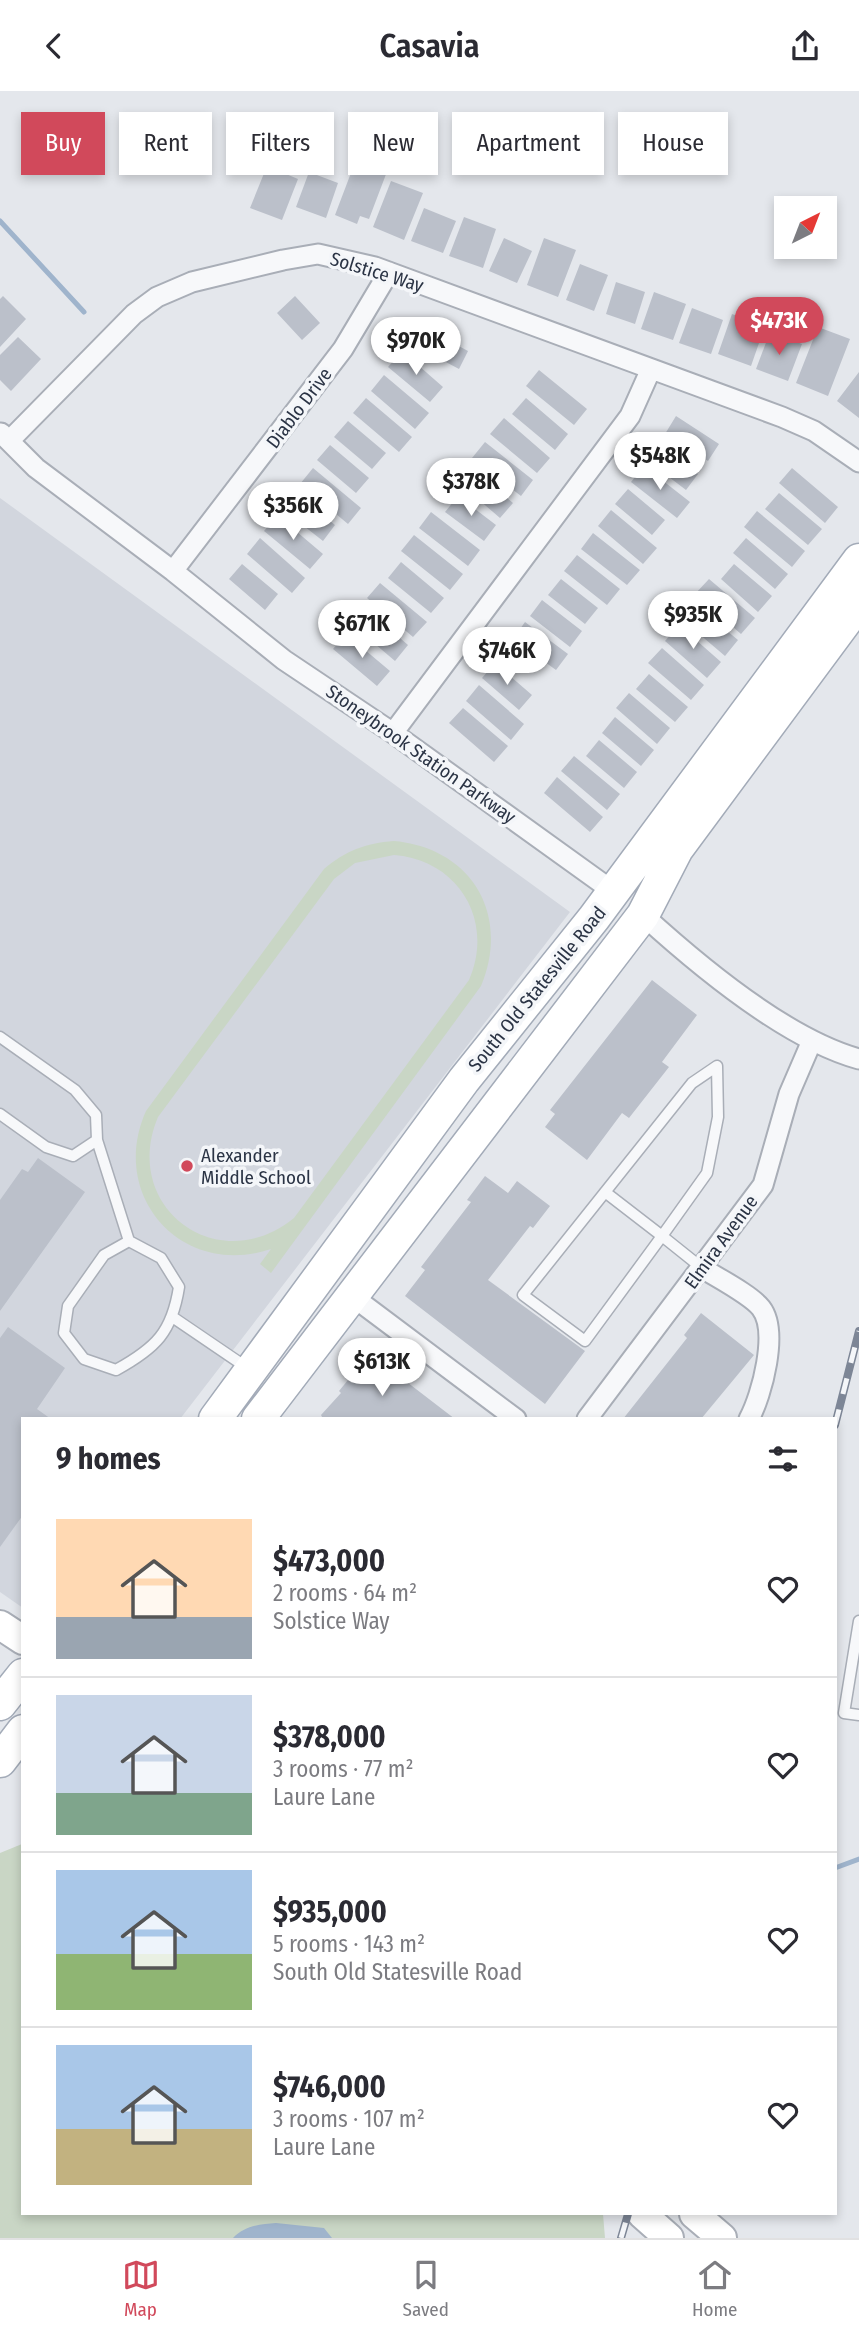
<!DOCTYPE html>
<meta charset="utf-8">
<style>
:root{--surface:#fff;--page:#f2f2f3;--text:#2b2b33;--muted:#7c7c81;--line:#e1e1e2;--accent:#d1495b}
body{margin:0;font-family:"Fira Sans Condensed",sans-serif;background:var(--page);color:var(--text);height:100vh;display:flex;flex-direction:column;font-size:26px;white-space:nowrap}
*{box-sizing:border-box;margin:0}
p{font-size:23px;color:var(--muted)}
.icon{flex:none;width:38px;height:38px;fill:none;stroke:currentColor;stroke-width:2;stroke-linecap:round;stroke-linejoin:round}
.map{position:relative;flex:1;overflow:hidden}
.side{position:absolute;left:21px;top:1326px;width:816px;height:798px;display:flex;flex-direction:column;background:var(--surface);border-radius:0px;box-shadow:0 4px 10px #0003}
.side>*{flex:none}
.guide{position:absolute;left:21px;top:21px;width:817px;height:63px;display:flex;gap:14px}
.needle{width:46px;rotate:42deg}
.tools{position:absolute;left:774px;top:105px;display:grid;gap:14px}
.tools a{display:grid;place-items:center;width:63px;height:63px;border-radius:0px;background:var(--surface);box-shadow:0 4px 10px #0003;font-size:35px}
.price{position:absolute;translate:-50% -60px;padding:0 16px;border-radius:24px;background:#fff;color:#222;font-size:23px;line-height:46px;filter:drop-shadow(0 2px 4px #0008)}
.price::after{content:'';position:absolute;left:50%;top:42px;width:21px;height:16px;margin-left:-10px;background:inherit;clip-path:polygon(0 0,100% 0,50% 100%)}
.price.selected{background:var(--accent);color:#fff}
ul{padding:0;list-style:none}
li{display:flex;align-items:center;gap:21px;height:175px;padding:0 35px}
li+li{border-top:2px solid var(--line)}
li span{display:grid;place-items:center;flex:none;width:196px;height:140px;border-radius:0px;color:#555}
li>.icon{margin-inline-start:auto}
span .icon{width:84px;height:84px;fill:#fffc;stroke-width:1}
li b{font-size:30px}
h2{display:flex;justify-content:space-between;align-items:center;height:84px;padding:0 35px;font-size:30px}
.chip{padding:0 24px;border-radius:0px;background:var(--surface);box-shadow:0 4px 10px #0003;font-size:24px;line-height:63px}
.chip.selected{background:var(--accent);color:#fff}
header{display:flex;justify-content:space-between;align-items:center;height:91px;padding:0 35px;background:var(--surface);font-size:32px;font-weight:600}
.menu{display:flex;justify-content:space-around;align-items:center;height:98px;border-top:2px solid var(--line);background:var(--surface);font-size:19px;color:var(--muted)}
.menu a{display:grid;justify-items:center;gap:4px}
.menu .selected{color:var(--accent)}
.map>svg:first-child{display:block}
.built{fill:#d2d6de}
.green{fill:#c9d6c5;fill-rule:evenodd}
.water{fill:#9fb4cc}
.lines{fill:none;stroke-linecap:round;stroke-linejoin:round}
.stream{stroke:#9fb4cc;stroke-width:5}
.building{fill:#bbc0ca}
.lane-casing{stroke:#a9aeb7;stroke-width:13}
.street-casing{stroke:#a9aeb7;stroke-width:23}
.secondary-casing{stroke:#a9aeb7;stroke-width:32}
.primary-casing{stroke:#a3abb8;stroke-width:35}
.lane{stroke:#f7f8fa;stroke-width:10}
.street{stroke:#f7f8fa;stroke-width:19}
.secondary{stroke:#fff;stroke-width:28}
.primary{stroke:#fff;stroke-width:32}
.rail-casing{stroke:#7d8696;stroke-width:8}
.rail{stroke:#f4f6f9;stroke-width:5;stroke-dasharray:16;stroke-linecap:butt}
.poi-dot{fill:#d1495b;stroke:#f4f6f9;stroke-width:2.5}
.labels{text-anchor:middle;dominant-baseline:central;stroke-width:7;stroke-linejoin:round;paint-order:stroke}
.street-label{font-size:19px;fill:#2b3445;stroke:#f4f6f9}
.poi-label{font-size:19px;fill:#2b3445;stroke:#f4f6f9;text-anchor:start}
</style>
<header><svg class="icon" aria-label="back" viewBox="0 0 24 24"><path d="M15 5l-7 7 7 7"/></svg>Casavia<svg class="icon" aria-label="share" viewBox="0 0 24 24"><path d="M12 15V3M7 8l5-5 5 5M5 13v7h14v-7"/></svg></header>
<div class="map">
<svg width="859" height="2147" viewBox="0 0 859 2147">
<rect width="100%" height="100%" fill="#e4e7ec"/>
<!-- built -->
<path class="built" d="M0,407L570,821L180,1328H23V1517L0,1501Z"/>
<!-- green -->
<path class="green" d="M394,750C471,757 511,823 481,895L271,1182L260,1173L271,1158C182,1188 108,1105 146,1020L324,778C345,760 366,752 394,750ZM394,764C458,769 495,829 469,889L294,1127C218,1189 120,1116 158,1026L334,788L355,772Z
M22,1753L23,2123H603L605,2147H0V1762Z"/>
<!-- water -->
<path class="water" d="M276,2132L324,2137L332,2147H233C244,2135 261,2133 276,2132Z"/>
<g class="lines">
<!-- stream -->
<path class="stream" d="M0,130L84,221
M835,1777L859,1768"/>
</g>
<!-- building -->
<path class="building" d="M357,66L388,78L369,128L360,125L357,133L335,124Z
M267,75L298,88L282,129L250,117Z
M309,81L338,92L326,127L296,116Z
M391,90L423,102L404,149L373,136Z
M424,117L456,130L443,162L411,150Z
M464,126L496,138L483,177L449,165Z
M504,147L532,160L517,192L489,180Z
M544,147L576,159L558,206L527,194Z
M580,173L608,184L594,220L566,209Z
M616,191L645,201L635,233L606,223Z
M654,201L686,213L673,249L641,238Z
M3,205L26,228L0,256V208Z
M295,205L320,232L302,249L277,222Z
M692,217L723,229L711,263L679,252Z
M732,223L765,235L751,275L718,263Z
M416,232L468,260L459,278L406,250Z
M818,236L850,248L828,305L796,292Z
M770,241L802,253L788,290L756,278Z
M18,246L41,268L11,300L0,289V264Z
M402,260L443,296L430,311L388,276Z
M539,279L587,318L574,334L526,295Z
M859,281V327L837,310Z
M384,284L429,322L415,338L371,300Z
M366,307L412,346L399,361L353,322Z
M526,307L568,343L555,359L512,323Z
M676,325L719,353L708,370L665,343Z
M504,327L550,367L537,382L490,343Z
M348,330L386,362L372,378L334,346Z
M485,351L533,389L521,405L472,367Z
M330,354L369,387L356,402L317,369Z
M660,354L698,383L686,399L648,370Z
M644,375L690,411L677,427L631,391Z
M313,377L361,417L348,433L300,393Z
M792,377L838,416L825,432L779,392Z
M477,381L513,412L500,427L464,396Z
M628,398L665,429L652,444L615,413Z
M294,401L335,434L323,450L281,417Z
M779,402L822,438L808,454L765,418Z
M458,405L496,434L484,450L445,421Z
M611,419L657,457L643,473L598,435Z
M757,420L805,460L792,476L744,436Z
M431,421L480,459L468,475L419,437Z
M277,424L323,463L310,478L264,440Z
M593,442L640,479L627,494L581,458Z
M414,444L463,483L450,499L401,460Z
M260,447L305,487L292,502L247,463Z
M746,447L788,483L775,498L733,462Z
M577,464L620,498L607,514L564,480Z
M401,471L444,507L431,522L388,487Z
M242,473L278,503L265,519L229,488Z
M734,473L772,505L758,521L721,488Z
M561,488L598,517L585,533L548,504Z
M709,488L755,527L741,543L695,503Z
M380,492L427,531L413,546L367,507Z
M542,509L582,540L570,556L530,525Z
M691,510L738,549L725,565L678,525Z
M362,514L408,554L395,570L348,530Z
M525,531L568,563L556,579L513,548Z
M679,534L721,571L707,587L665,550Z
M346,543L390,580L377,595L333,558Z
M662,557L704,594L691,609L648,572Z
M495,572L532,604L519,619L482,587Z
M649,583L688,616L675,631L636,598Z
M479,594L524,633L511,649L466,610Z
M629,602L670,637L657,653L616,617Z
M463,617L508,655L494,671L449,632Z
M615,626L654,659L641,675L602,642Z
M599,649L637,681L624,697L586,665Z
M574,665L620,703L607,719L561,680Z
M557,686L603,726L590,741L544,702Z
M652,889L697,924L662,971L669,976L629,1027L622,1022L587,1069L545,1036L555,1023L550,1019Z
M38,1067L85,1101L0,1220V1109L22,1078L28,1081Z
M485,1085L508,1102L517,1090L550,1115L533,1137L530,1135L488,1189L585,1260L545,1313L405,1205L425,1179L421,1176L471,1111L467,1109Z
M701,1222L754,1264L701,1328H623L687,1247L684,1244Z
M8,1236L65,1277L37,1318L51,1328H23V1424L0,1456V1247Z
M373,1265L455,1328H323L321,1324L341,1302L339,1300L348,1289L352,1292Z"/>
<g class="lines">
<defs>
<path id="lane" d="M0,946L75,999L96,1024L97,1049L129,1150
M0,1023L46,1056L73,1065L97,1049
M605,1101L662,1145L585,1250L523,1204L692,992L717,975L718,1026L707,1082L662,1145L702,1177
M129,1150L161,1167L179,1196C172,1241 156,1257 116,1279L84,1268L64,1242L68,1215L104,1164Z
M174,1227L249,1278
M859,1530L844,1622L859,1624"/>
<path id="street" d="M1,342L36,377L173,480L284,569L393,642L614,801
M9,350L134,223L157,206L192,191L283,169L318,163L375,176L782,326L814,340L859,371
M173,480L343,258L389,181
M393,642L630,325L651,278
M643,824C699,875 786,948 859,968
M702,1177C718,1187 751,1204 761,1217C779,1240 762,1304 749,1328
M352,1205L516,1328
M587,1328L763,1094L789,1003L811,952"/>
<path id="secondary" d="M0,1534L23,1549
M642,2123L669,2147
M694,2123L722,2147"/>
<path id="primary" d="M215,1328L464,989L594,827L859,469
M258,1328L643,824L677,758L859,512
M0,1613L23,1584
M0,1670L23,1640"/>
</defs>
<!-- lane casing -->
<use href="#lane" class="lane-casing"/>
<!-- street casing -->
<use href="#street" class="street-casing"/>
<!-- secondary casing -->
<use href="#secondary" class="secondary-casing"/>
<!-- primary casing -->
<use href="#primary" class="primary-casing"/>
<!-- lane -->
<use href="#lane" class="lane"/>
<!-- street -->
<use href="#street" class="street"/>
<!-- secondary -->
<use href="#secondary" class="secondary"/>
<!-- primary -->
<use href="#primary" class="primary"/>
<defs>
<path id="rail" d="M835,1334L859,1240
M621,2147L628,2123"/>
</defs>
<!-- rail casing -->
<use href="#rail" class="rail-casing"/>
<!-- rail -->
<use href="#rail" class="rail"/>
</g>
<!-- markers -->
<circle class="poi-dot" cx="187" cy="1075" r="7"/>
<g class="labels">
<!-- street labels -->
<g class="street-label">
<text transform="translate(377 181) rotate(17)">Solstice Way</text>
<text transform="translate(299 317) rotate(-53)">Diablo Drive</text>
<text transform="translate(421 663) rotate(35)">Stoneybrook Station Parkway</text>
<text transform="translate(537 898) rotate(-51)">South Old Statesville Road</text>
<text transform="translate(721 1151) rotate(-54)">Elmira Avenue</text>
</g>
<!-- poi labels -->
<g class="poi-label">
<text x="201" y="1064">Alexander<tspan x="201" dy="22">Middle School</tspan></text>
</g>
</g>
</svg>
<div class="tools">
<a><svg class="needle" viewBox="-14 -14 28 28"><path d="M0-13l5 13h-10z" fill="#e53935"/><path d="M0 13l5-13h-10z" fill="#7c7c81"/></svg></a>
</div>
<b class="price selected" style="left:779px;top:266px">$473K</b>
<b class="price" style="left:416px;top:286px">$970K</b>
<b class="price" style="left:660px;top:401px">$548K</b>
<b class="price" style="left:471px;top:427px">$378K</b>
<b class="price" style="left:293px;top:451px">$356K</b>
<b class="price" style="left:693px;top:560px">$935K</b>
<b class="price" style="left:362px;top:569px">$671K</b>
<b class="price" style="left:507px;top:596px">$746K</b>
<b class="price" style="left:382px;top:1307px">$613K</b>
<div class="guide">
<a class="chip selected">Buy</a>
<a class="chip">Rent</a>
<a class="chip">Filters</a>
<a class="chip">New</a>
<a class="chip">Apartment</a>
<a class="chip">House</a>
</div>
<section class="side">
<h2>9 homes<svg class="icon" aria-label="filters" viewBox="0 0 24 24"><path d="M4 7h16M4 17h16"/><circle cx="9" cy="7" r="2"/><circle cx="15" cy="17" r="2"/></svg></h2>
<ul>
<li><span style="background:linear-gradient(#ffd9b3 70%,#9aa5b1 0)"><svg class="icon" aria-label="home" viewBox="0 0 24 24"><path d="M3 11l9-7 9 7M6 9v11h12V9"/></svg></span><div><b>$473,000</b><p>2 rooms · 64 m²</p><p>Solstice Way</p></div><svg class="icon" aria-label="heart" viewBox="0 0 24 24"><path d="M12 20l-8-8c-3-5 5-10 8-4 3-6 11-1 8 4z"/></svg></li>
<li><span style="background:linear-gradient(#c9d6e8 70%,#7fa58c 0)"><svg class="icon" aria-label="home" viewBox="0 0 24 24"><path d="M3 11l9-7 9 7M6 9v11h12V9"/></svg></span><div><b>$378,000</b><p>3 rooms · 77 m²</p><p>Laure Lane</p></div><svg class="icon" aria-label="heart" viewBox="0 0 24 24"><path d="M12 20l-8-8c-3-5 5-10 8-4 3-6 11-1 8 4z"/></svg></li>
<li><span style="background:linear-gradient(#a9c7e8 60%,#8fb573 0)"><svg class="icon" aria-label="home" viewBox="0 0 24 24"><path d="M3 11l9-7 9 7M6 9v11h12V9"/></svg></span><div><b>$935,000</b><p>5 rooms · 143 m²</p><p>South Old Statesville Road</p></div><svg class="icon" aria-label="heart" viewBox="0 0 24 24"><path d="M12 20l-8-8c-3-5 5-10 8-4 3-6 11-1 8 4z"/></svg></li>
<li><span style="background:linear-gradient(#a9c7e8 60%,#c2b280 0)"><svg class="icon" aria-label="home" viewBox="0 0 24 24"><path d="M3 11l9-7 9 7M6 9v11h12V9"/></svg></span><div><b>$746,000</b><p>3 rooms · 107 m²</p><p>Laure Lane</p></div><svg class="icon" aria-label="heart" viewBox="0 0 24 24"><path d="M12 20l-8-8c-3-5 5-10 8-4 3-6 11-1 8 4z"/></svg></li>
</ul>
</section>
</div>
<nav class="menu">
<a class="selected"><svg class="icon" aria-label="map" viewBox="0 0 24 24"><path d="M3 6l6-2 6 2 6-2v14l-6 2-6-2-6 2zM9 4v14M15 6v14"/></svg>Map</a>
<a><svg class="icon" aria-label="saved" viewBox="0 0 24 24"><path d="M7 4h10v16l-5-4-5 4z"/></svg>Saved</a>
<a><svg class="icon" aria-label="home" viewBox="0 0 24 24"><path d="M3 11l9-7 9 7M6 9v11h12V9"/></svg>Home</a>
</nav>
